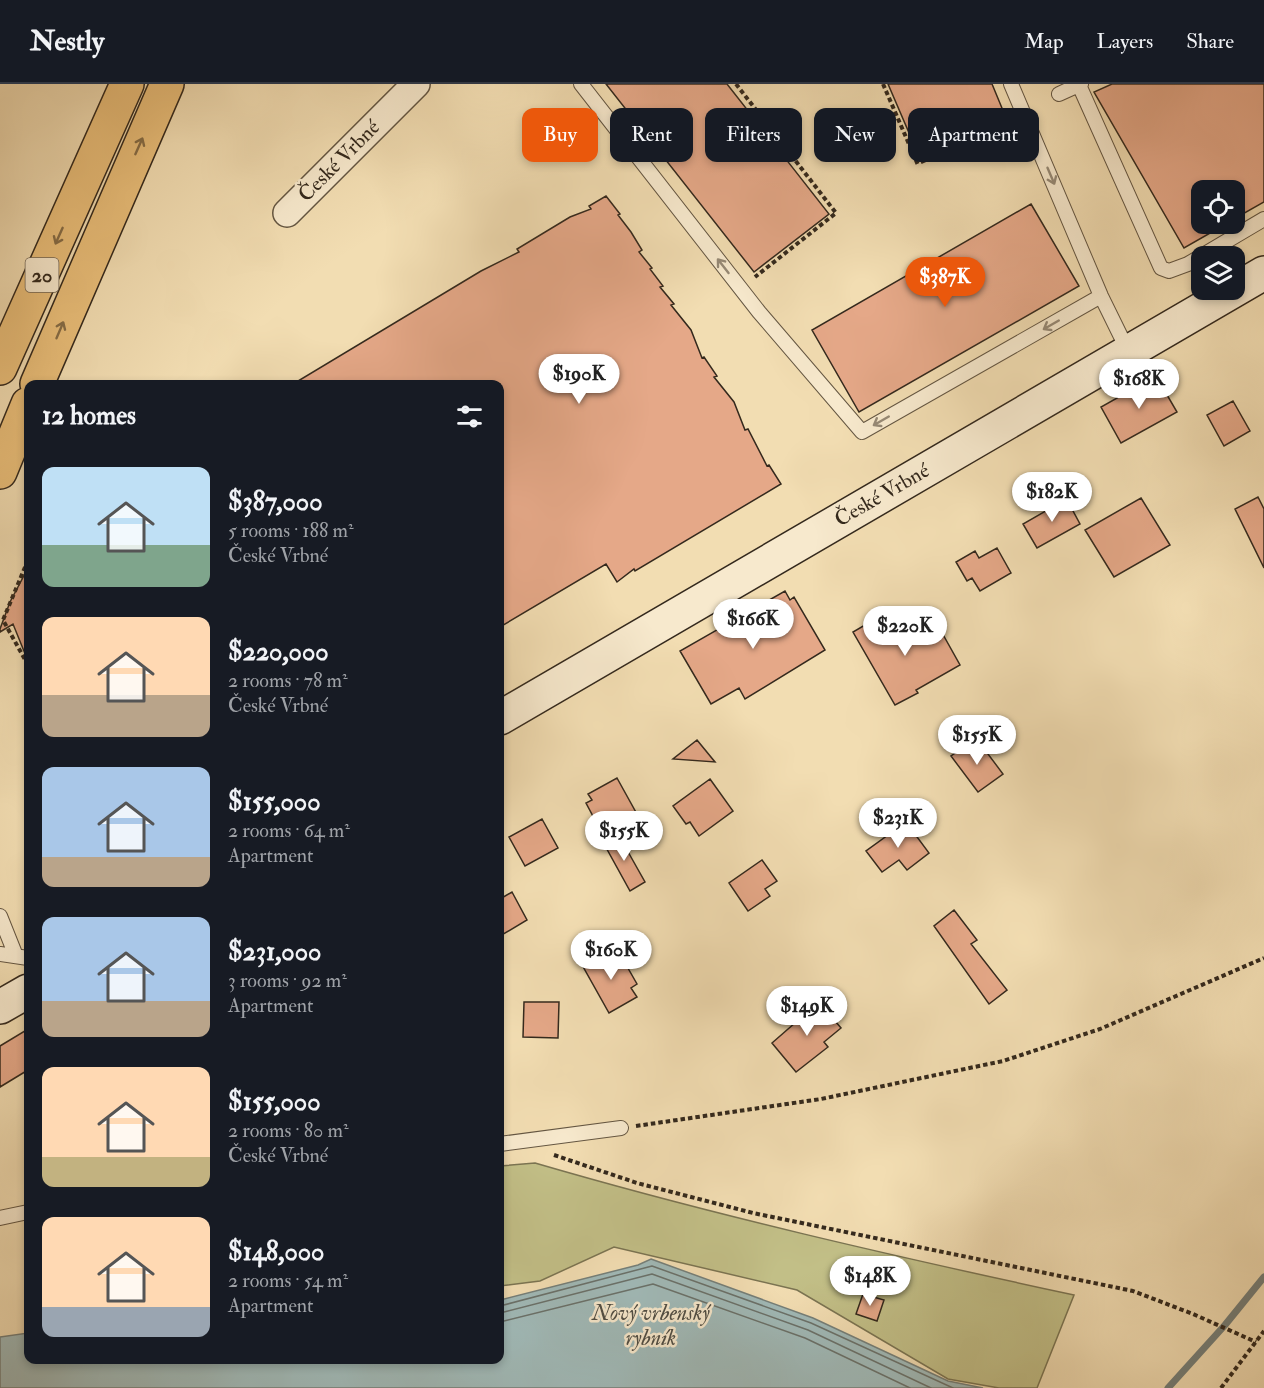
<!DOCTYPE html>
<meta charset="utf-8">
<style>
:root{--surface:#171b24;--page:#242831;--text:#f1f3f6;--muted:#9ea1a6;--line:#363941;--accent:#ea580c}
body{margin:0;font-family:"IM FELL Double Pica",serif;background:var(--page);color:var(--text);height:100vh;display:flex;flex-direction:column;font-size:22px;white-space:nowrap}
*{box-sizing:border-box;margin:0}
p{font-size:20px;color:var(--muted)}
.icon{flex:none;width:33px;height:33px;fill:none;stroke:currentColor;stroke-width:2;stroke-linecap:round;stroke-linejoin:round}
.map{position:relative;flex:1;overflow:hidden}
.drawer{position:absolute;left:24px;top:296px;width:480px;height:984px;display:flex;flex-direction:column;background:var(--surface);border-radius:12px;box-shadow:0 3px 9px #0003}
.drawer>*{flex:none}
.guide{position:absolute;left:522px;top:24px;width:570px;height:54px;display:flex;gap:12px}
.controls{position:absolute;left:1191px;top:96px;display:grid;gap:12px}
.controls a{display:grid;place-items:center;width:54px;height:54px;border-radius:12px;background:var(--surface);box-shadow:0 3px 9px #0003;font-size:30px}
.price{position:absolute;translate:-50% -51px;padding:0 14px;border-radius:21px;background:#fff;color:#222;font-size:20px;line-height:39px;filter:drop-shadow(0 2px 3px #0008)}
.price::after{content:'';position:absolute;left:50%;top:36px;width:18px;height:14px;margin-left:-9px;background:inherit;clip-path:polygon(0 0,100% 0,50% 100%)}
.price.selected{background:var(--accent);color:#fff}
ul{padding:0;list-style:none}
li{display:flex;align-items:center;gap:18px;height:150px;padding:0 18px}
li span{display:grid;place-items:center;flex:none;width:168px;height:120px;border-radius:12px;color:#555}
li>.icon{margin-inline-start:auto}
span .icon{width:72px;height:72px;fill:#fffc;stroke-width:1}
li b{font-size:26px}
h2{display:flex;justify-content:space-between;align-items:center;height:72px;padding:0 18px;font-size:26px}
.chip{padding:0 21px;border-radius:12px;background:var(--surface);box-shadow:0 3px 9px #0003;font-size:21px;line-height:54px}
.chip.selected{background:var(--accent);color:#fff}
header{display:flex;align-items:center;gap:36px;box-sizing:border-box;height:84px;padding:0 30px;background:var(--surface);border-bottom:2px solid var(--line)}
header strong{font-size:28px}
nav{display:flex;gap:33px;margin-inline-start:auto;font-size:21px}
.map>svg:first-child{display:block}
.green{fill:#c2bf87;stroke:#7b7452;stroke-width:1.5}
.water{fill:#a0b9b7;stroke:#757f79;stroke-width:1.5}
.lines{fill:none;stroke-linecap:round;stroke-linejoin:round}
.shore{stroke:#6a716a;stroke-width:1.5}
.stream{stroke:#757f79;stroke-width:7}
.building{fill:#e5a888;stroke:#34291d;stroke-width:1.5}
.lane-casing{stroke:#645642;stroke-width:16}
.street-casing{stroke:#645642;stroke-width:30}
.secondary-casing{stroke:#34291d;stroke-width:36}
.primary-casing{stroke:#34291d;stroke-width:36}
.path{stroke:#34291d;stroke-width:4;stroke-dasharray:4.5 3;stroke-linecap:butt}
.lane{stroke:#f7e9cd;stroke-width:14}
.street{stroke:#f7e9cd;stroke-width:27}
.secondary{stroke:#f7e9cd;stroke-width:33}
.primary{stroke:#e9be79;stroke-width:33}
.oneway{stroke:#856c46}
.oneway2{stroke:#968975}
.labels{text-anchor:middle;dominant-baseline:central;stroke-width:5;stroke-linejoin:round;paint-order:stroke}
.shield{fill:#f7e9cd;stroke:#6e6352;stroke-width:1.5}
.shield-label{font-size:20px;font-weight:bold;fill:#34291d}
.street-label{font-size:21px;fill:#34291d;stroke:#f7e9cd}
.water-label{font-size:22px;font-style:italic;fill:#4f4d44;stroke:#f7e9cd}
</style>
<header>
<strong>Nestly</strong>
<nav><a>Map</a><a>Layers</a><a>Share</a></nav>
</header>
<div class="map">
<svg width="1264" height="1304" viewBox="0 0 1264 1304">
<rect width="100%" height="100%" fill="#f2ddb2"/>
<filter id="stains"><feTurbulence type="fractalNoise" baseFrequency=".00333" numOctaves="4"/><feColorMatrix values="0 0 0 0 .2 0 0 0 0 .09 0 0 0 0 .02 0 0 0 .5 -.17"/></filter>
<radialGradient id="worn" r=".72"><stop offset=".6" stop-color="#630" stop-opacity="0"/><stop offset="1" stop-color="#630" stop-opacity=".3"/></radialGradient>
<!-- green -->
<path class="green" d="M535,1079C713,1131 893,1172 1074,1211L1037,1304H999L948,1295L797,1206L614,1163L540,1197L500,1202V1082Z"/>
<!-- water -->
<path class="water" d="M651,1175L813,1234L948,1297L983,1304H0V1253L28,1249V1275H500V1216L638,1181Z"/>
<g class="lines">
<!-- shore -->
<path class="shore" d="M500,1222L652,1182L811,1239L953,1304
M500,1229L652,1190L808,1246L931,1304
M500,1238L653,1200L805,1254L910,1304"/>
<!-- stream -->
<path class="stream" d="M1168,1304L1225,1241L1264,1193"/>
</g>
<!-- building -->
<path class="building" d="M606,0H727L829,130L754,188Z
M888,0H992L1009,41L922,79Z
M1112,0H1264V118L1234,135V106H1202V140H1226L1184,164L1094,8Z
M606,112L620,130L618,131L631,148L642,166L639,168L652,184L650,185L663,202L660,203L674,220L671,221L691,246L702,274L704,273L717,292L714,293L734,318L745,346L748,345L767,382L769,381L781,400L635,487L634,485L617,498L606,480L500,543V300H293L481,187L519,168L517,165L570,133L591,125L589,122Z
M1031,120L1079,202L859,328L812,246Z
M1156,292L1177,328L1121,359L1101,323Z
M1233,317L1250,347L1224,362L1207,331Z
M1065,412L1080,440L1037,464L1023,440L1051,424L1050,421Z
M1258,413L1264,425V484L1235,425Z
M1141,414L1170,461L1114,493L1085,446Z
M997,464L1011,489L980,507L972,494L967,497L956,478L975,467L979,474Z
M28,484V577L13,540L0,548V545L10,518Z
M785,507L790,516L794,513L825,566L745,615L739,604L711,620L680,567Z
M887,528L904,556L931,541L936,550L941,547L960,581L916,606L918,609L895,621L853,548Z
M697,656L715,678L673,675Z
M979,658L1003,690L978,708L951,672L967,661L971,664Z
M617,694L638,732L603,751L586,719L592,716L588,710Z
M710,695L733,727L699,752L690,738L686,740L673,722Z
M542,735L558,764L525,782L509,753Z
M906,738L929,769L907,786L899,776L882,788L866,767Z
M618,750L645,798L630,807L603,758Z
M762,776L777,797L765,805L770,812L748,827L729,799Z
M512,808L527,836L500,852V815Z
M954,826L977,856L971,860L1007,906L989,920L934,842Z
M600,868L608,879L621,872L637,900L631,904L637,913L609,929L581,879Z
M524,918H559L558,954L523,953Z
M819,918L841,944L824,958L828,963L796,988L772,959Z
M28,945V986L0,1003V962Z
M863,1210L884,1216L877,1237L856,1230Z"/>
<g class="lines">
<defs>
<path id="lane" d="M581,0L759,228L862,348L1101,212
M1011,0L1101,212L1128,267
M1079,1L1161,184L1169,187L1188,180L1264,135
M1059,10L1081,0
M0,832L16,872
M0,870L28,874
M500,1060L621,1044
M0,1134L28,1128"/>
<path id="street" d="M287,129L416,0"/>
<path id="secondary" d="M500,634L1264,189
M0,923L28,907"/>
<path id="primary" d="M0,284L127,0
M37,300L167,0
M0,388L28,320"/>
</defs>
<!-- lane casing -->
<use href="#lane" class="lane-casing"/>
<!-- street casing -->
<use href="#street" class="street-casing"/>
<!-- secondary casing -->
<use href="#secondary" class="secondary-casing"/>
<!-- primary casing -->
<use href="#primary" class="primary-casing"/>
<!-- path -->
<path class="path" d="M736,0L836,129L755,193
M883,0L918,81
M28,476L3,536L28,581
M636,1042L821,1015L1003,977L1100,945L1264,874
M554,1071L637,1099L753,1129L1133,1207L1193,1230L1256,1258
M1221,1304L1264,1247"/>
<!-- lane -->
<use href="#lane" class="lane"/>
<!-- street -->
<use href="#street" class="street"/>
<!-- secondary -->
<use href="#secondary" class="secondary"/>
<!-- primary -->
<use href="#primary" class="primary"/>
</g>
<!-- one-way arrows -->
<defs><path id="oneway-shaft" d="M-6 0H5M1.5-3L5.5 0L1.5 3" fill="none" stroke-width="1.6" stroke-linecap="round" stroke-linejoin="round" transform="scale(1.5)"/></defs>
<g class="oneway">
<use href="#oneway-shaft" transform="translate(139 62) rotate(-66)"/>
<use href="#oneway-shaft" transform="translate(59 152) rotate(114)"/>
<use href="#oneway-shaft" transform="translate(60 246) rotate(-67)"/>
</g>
<g class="oneway2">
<use href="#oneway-shaft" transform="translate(1051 92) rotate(67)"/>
<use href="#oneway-shaft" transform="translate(723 182) rotate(-128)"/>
<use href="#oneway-shaft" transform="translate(1051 241) rotate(150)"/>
<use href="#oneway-shaft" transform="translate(881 337) rotate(150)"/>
</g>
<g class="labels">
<!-- shield labels -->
<rect class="shield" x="25.5" y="174" width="33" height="34" rx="4.5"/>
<g class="shield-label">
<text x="42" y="191">20</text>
</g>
<!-- street labels -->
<g class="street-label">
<text transform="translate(339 77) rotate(-45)">České Vrbné</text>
<text transform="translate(882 411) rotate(-30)">České Vrbné</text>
</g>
<!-- water labels -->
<g class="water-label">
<text x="651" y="1229">Nový vrbenský<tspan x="651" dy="25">rybník</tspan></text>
</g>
</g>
<rect width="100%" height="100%" filter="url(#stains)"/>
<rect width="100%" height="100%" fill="url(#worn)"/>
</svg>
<div class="controls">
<a><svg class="icon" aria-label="locate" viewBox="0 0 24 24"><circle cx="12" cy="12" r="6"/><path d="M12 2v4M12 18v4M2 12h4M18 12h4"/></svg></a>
<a><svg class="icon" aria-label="layers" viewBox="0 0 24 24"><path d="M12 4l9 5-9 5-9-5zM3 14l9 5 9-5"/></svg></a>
</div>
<b class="price selected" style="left:945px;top:224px">$387K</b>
<b class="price" style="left:579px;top:321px">$190K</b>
<b class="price" style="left:1139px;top:326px">$168K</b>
<b class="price" style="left:1052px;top:439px">$182K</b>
<b class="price" style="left:753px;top:566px">$166K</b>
<b class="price" style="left:905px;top:573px">$220K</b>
<b class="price" style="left:977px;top:682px">$155K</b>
<b class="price" style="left:898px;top:765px">$231K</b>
<b class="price" style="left:624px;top:778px">$155K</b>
<b class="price" style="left:611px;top:897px">$160K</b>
<b class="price" style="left:807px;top:953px">$149K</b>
<b class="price" style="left:870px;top:1223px">$148K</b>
<div class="guide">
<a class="chip selected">Buy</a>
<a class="chip">Rent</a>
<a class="chip">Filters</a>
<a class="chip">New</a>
<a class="chip">Apartment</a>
</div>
<section class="drawer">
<h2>12 homes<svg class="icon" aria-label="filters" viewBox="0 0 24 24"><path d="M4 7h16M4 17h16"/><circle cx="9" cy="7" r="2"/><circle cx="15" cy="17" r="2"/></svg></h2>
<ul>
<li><span style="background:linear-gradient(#bfe0f5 65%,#7fa58c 0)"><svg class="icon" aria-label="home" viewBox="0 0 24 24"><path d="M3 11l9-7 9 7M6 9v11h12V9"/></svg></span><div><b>$387,000</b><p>5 rooms · 188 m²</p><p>České Vrbné</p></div></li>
<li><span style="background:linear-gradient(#ffd9b3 65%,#b9a48a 0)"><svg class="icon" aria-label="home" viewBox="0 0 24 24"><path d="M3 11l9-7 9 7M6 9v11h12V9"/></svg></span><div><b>$220,000</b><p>2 rooms · 78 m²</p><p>České Vrbné</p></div></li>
<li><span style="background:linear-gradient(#a9c7e8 75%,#b9a48a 0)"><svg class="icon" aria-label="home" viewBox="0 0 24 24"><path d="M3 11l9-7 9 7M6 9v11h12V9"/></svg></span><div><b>$155,000</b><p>2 rooms · 64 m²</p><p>Apartment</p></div></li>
<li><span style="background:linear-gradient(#a9c7e8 70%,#b9a48a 0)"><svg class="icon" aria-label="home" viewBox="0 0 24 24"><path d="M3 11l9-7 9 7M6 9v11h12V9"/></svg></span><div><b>$231,000</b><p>3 rooms · 92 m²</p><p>Apartment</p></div></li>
<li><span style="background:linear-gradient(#ffd9b3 75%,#c2b280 0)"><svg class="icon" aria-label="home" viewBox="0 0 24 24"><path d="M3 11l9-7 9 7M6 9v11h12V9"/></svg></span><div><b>$155,000</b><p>2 rooms · 80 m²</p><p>České Vrbné</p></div></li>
<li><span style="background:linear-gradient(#ffd9b3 75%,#9aa5b1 0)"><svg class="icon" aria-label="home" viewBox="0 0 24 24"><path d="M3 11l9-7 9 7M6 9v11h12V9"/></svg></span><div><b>$148,000</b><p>2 rooms · 54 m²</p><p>Apartment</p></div></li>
</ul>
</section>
</div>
